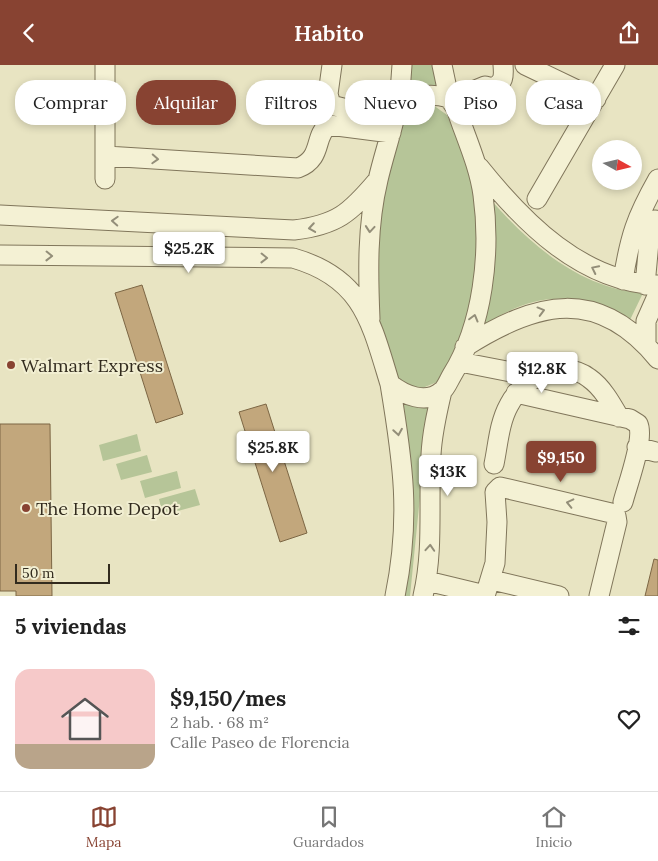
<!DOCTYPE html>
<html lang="es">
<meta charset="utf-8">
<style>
:root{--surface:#fff;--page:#f2f2f2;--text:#222;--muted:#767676;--line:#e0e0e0;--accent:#884332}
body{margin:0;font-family:Lora,serif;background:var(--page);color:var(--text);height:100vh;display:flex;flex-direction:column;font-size:19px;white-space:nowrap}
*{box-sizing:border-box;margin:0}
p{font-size:16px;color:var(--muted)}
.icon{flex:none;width:28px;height:28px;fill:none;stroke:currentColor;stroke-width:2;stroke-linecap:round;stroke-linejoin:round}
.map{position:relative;height:531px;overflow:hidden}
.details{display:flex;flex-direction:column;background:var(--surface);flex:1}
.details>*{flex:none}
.banner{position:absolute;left:15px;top:15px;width:629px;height:45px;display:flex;gap:10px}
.needle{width:32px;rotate:98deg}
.buttons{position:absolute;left:592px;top:75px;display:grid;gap:10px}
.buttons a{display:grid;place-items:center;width:50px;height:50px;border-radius:50%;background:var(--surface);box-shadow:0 2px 8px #0003;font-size:25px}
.scale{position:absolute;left:15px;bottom:12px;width:95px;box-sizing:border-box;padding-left:5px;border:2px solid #322b1e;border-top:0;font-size:14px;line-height:18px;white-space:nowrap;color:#322b1e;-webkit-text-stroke:4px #f1eed1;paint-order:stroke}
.price{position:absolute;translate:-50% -42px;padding:0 11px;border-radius:5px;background:#fff;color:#222;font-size:16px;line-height:32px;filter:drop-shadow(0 1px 2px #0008)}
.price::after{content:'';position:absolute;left:50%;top:30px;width:15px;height:11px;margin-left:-8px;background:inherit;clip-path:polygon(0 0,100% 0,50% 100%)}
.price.active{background:var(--accent);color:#fff}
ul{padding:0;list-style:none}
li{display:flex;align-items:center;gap:15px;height:125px;padding:0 15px}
li span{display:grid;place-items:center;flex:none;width:140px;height:100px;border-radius:15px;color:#555}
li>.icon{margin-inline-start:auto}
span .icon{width:60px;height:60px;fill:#fffc;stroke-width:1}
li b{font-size:21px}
h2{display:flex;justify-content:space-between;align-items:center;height:60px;padding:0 15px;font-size:21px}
.tag{padding:0 18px;border-radius:20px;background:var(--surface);box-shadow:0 2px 8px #0003;font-size:18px;line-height:45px}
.tag.active{background:var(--accent);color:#fff}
header{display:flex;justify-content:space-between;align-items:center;height:65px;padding:0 15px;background:var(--accent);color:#fff;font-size:22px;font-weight:600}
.dock{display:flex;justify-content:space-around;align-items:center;height:70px;border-top:1px solid var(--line);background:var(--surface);font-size:14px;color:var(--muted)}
.dock a{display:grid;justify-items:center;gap:2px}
.dock .active{color:var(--accent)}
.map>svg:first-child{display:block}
.green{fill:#b6c598}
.building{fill:#c2a77c;stroke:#7c6644}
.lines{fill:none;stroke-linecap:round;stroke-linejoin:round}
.minor-casing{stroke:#80765b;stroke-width:21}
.minor{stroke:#f4f1d4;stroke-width:19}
.oneway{stroke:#938e79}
.poi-dot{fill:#884332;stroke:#f1eed1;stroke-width:2}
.labels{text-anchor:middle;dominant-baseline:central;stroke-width:4;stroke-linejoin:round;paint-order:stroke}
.poi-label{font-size:18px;fill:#322b1e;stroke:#f1eed1;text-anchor:start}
</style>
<header><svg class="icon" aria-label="back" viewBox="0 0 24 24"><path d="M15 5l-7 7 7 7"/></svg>Habito<svg class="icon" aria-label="share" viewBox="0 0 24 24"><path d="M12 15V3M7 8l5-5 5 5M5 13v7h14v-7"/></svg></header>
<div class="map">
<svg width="658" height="531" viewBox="0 0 658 531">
<rect width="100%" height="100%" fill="#e8e4c2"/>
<!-- green -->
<path class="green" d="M408,0H432L440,28L404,32Z
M425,40H433L447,50L473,111L480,187L469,251L456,283L437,317L420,324L404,320L390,304L376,255L377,148L405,50L416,42Z
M487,130C526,177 580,224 643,228L629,257C574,222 528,228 476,266Z
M402,337L429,342L410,531H400Z
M137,369L141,386L103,396L99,380Z
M147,390L152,407L121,415L116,399Z
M177,406L181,423L145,433L140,416Z
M195,424L200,440L163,450L159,434Z"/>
<!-- building -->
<path class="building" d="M142,220L183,349L156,358L115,228Z
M266,339L307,468L280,477L239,347Z
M0,359H50L52,531H16V526H0Z
M654,494L658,495V531H645Z"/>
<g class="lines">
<defs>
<path id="minor" d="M105,0V114
M332,0L328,29L331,40L363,48L395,51
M442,0L449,33
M525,0L596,34
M451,35L485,21L493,23C504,17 504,12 503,0
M399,41L402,0
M106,91L298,103C324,93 313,70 329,60L391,68
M479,102C524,158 582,217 658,220
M537,134L615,0
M0,150L294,165C337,160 350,148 377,116
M0,190L293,193C363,213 371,257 390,319C404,330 426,340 442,326C446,323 449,315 452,310C483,260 491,188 483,130C479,100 465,71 456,43L449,33C429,27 403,30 395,51C390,73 383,93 378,115C367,161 368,207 370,254
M623,215C630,171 636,153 658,114
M645,220L649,177L655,155
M646,280V256L658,229
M465,282C537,236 598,221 658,294
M460,297L537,312
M390,319C403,397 411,453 395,531
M516,328L630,354L638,359C645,373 627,421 623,437
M637,382L656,387
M494,399C498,380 499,358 509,340C522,314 562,292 589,313C602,322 611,338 619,352
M492,515L559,531
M427,516L485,530
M423,531C434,484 428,438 431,390C432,368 437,347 442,326
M485,531L495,498L497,457L495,427L500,422L611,448L616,451L617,457L599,531"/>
</defs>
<!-- minor casing -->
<use href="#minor" class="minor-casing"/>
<!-- minor -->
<use href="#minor" class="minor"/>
</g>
<!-- one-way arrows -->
<defs><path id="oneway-chevron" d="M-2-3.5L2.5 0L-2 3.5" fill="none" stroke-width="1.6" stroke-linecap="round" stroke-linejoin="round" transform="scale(1.25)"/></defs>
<g class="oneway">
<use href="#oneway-chevron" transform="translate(155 94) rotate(3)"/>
<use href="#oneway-chevron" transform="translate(115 156) rotate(-177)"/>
<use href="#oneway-chevron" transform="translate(312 163) rotate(171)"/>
<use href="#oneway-chevron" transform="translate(370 164) rotate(95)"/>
<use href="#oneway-chevron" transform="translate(49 191) rotate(1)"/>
<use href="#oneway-chevron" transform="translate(264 193) rotate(1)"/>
<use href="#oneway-chevron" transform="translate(595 204) rotate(-154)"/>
<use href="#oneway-chevron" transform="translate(541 246) rotate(-15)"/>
<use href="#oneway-chevron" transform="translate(474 253) rotate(-75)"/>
<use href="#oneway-chevron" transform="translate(398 367) rotate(81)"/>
<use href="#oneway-chevron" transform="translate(570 438) rotate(-167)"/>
<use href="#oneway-chevron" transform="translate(430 483) rotate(-86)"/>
</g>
<!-- markers -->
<g class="poi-dot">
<circle cx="11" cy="300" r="5"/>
<circle cx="26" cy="443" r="5"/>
</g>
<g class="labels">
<!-- poi labels -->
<g class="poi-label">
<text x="21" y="300">Walmart Express</text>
<text x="36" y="443">The Home Depot</text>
</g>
</g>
</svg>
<div class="buttons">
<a><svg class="needle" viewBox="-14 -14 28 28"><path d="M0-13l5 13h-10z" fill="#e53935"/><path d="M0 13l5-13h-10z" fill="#767676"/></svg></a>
</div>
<div class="scale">50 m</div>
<b class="price" style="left:189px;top:209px">$25.2K</b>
<b class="price" style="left:542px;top:329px">$12.8K</b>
<b class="price" style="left:273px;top:408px">$25.8K</b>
<b class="price active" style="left:561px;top:418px">$9,150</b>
<b class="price" style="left:448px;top:432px">$13K</b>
<div class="banner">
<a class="tag">Comprar</a>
<a class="tag active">Alquilar</a>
<a class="tag">Filtros</a>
<a class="tag">Nuevo</a>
<a class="tag">Piso</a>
<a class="tag">Casa</a>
</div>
</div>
<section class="details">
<h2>5 viviendas<svg class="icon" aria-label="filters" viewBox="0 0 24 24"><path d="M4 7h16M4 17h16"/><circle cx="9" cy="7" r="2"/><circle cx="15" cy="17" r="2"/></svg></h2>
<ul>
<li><span style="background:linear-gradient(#f6c9c9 75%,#b9a48a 0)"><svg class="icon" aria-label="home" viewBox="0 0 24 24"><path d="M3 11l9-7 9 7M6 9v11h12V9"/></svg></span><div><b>$9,150/mes</b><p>2 hab. · 68 m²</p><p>Calle Paseo de Florencia</p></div><svg class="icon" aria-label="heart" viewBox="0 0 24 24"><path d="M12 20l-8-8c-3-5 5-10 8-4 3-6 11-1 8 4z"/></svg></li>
</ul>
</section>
<nav class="dock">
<a class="active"><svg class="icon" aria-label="map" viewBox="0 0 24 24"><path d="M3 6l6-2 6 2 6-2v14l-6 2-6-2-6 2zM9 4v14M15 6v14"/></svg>Mapa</a>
<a><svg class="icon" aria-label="saved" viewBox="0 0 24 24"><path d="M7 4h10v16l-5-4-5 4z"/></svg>Guardados</a>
<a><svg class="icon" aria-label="home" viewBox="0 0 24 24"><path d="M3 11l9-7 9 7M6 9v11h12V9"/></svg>Inicio</a>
</nav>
